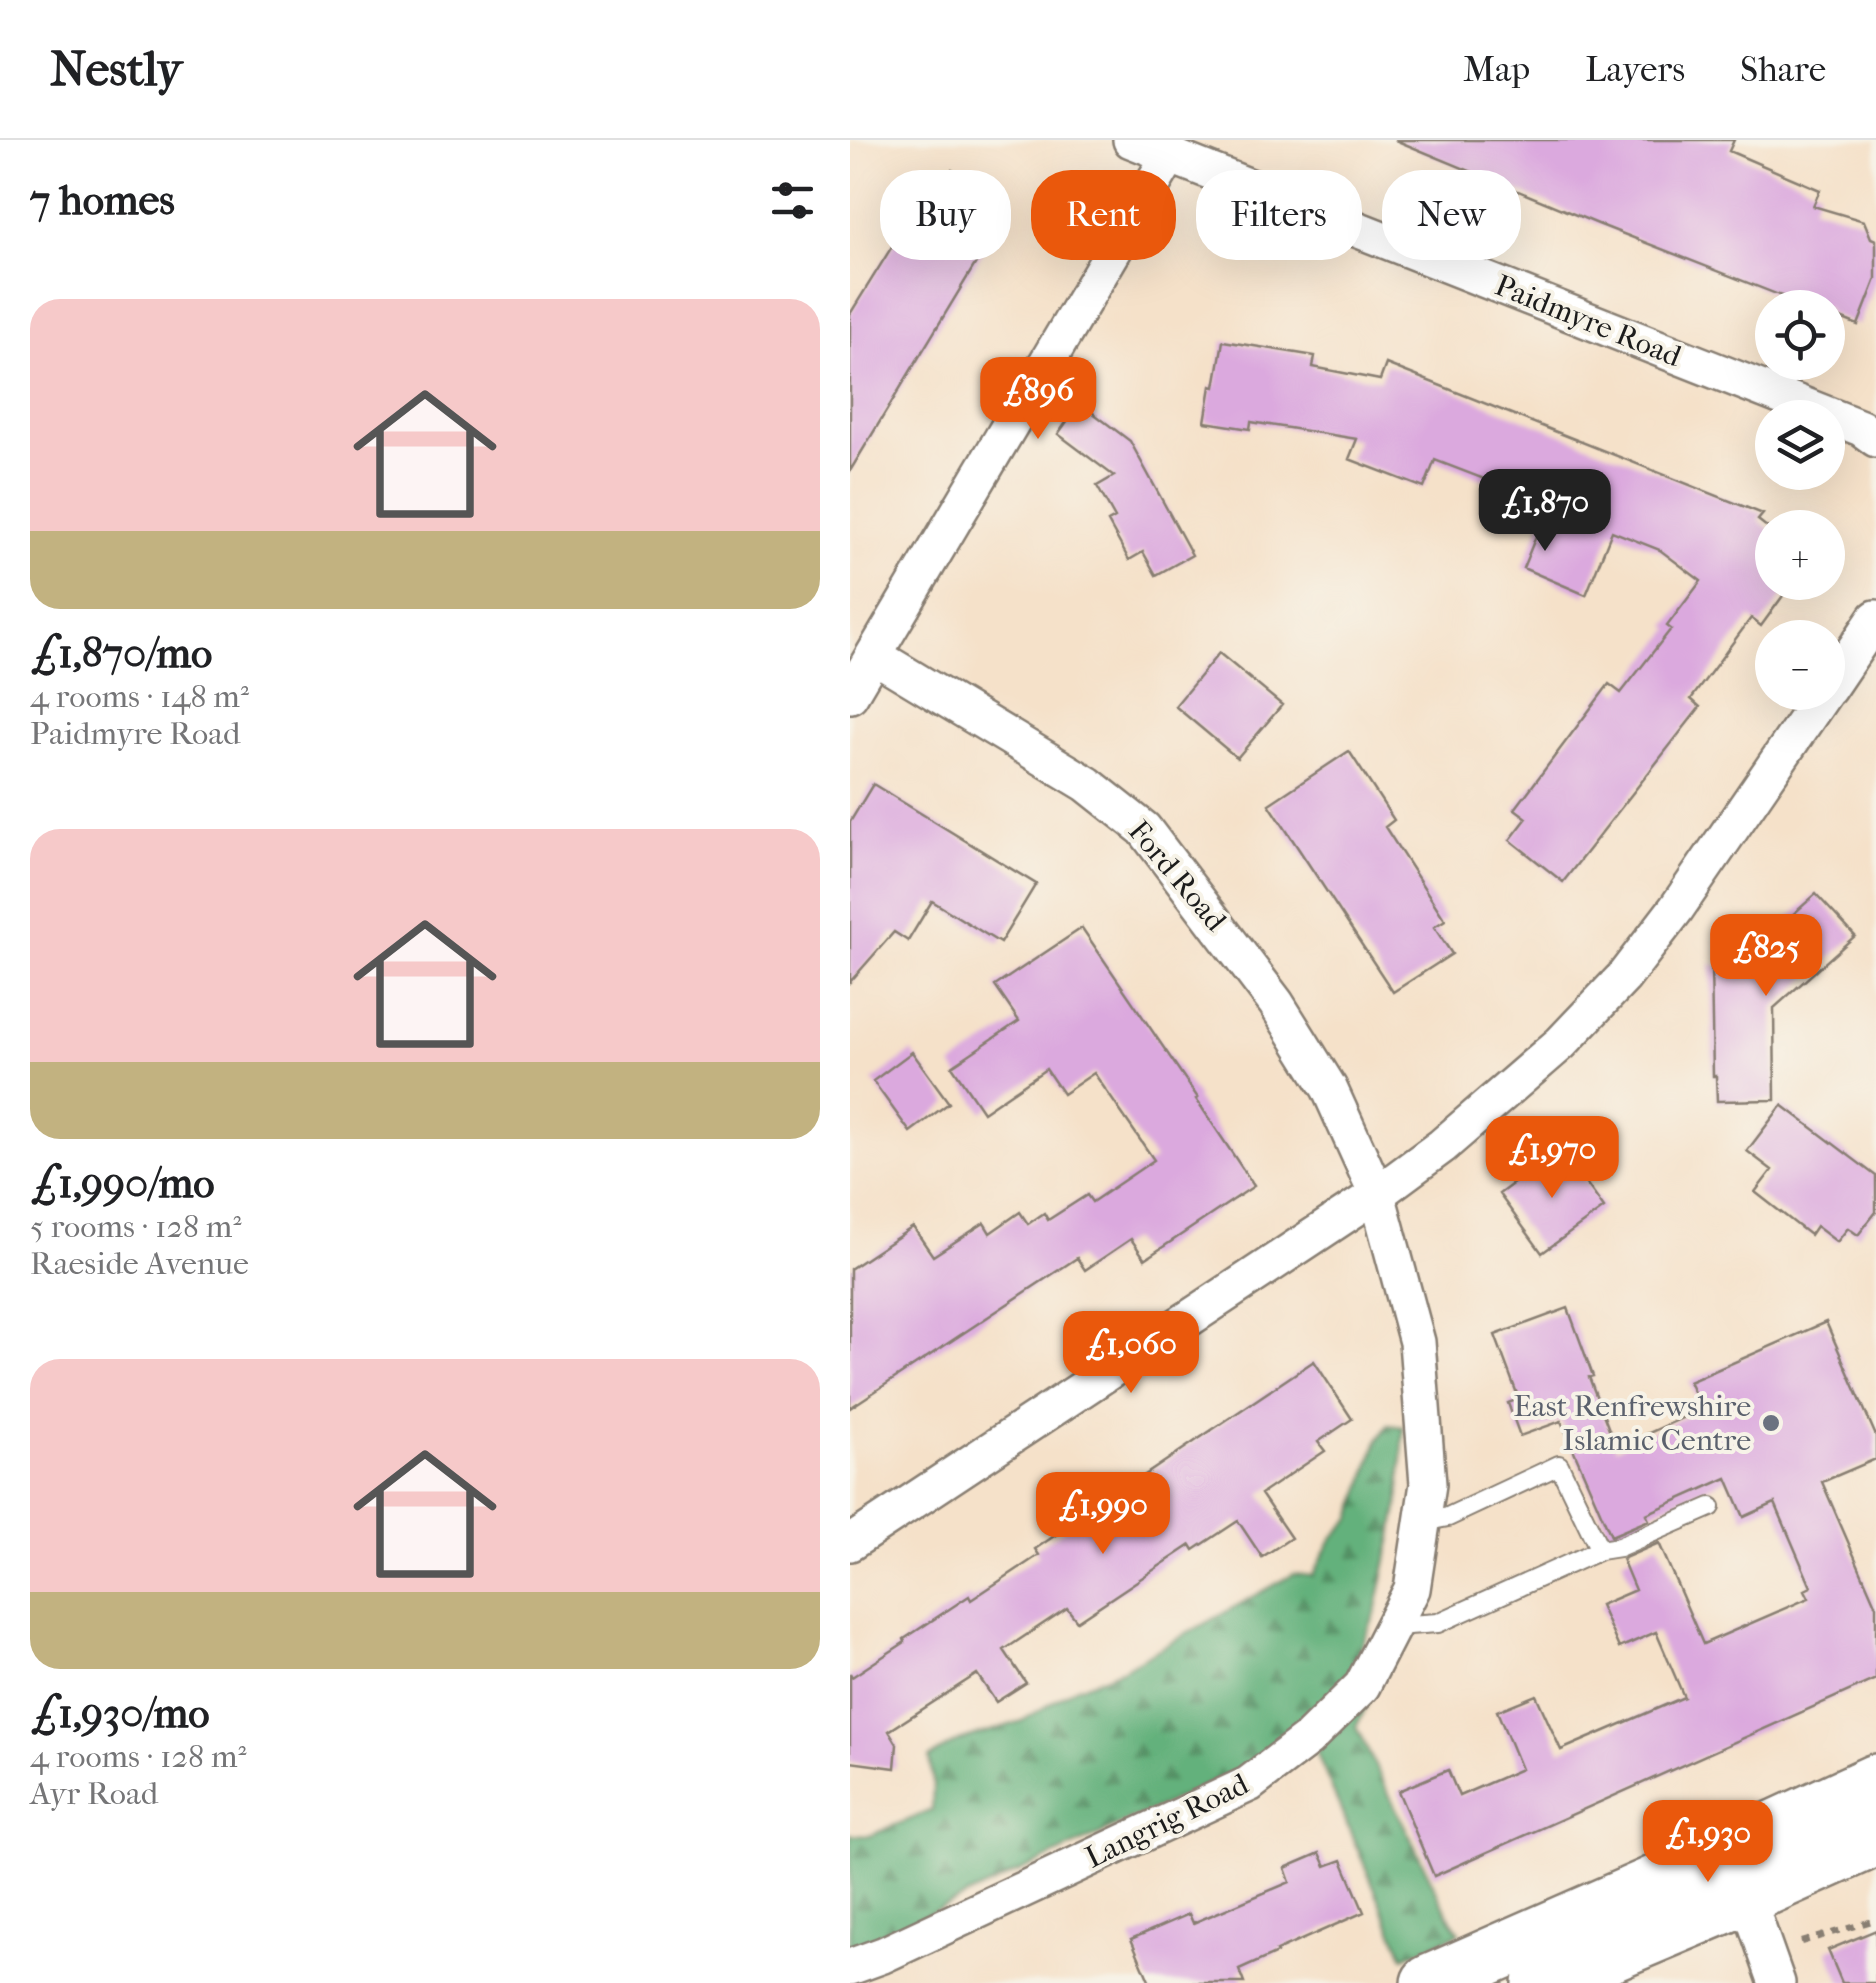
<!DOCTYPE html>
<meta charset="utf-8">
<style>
:root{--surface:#fff;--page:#f2f2f2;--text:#202124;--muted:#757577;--line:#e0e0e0;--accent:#ea580c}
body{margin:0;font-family:"IM FELL French Canon",serif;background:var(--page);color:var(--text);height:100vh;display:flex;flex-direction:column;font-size:38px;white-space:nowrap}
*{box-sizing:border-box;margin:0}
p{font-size:32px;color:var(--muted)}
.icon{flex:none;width:55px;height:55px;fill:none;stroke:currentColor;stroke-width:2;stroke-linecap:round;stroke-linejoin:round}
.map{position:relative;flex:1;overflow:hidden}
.drawer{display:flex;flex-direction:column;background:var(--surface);width:850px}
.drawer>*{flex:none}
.hud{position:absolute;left:30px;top:30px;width:845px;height:90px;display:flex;gap:20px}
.tools{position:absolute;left:905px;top:150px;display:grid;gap:20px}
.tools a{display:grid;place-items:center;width:90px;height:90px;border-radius:50%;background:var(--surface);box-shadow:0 10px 40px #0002;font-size:50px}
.price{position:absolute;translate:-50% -85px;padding:0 22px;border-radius:20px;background:var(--accent);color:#fff;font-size:32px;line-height:65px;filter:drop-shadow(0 2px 5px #0008)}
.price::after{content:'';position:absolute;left:50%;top:60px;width:30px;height:22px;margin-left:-15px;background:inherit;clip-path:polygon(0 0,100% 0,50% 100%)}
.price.selected{background:#222;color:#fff}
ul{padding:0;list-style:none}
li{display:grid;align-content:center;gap:20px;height:530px;padding:0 30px}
li span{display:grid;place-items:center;height:310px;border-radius:30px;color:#555}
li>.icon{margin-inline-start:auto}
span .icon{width:180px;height:180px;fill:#fffc;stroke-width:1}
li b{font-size:42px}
h2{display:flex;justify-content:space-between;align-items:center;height:120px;padding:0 30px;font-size:42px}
.tag{padding:0 35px;border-radius:40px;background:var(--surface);box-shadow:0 10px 40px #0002;font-size:35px;line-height:90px}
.tag.selected{background:var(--accent);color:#fff}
header{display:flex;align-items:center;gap:60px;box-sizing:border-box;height:140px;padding:0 50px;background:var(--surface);border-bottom:2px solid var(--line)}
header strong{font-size:48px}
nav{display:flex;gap:55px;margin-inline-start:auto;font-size:35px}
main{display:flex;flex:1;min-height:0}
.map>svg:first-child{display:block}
.forest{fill:url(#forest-firs);stroke:#40664c;stroke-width:2.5}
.building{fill:#dba9de}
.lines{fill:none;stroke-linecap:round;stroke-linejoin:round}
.lane-casing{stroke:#887e72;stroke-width:22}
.street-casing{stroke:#887e72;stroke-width:40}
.primary-casing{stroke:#887e72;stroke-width:60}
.path{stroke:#887e72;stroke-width:6;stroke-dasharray:8 8;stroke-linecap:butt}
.lane{stroke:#fff;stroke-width:18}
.street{stroke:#fff;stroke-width:35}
.primary{stroke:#fff;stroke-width:55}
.worship-dot{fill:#6b7280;stroke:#f7f3e8;stroke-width:4}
.labels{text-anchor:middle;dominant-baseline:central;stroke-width:8;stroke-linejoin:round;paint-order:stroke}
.street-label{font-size:30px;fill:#1c1c1c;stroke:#f7f3e8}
.worship-label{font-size:30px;fill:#5b616d;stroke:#f7f3e8;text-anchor:end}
</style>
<header>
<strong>Nestly</strong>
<nav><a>Map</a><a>Layers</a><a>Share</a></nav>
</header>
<main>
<section class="drawer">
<h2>7 homes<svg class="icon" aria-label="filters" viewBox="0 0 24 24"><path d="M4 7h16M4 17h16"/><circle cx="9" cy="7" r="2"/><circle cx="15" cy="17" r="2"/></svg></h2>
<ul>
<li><span style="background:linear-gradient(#f6c9c9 75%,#c2b280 0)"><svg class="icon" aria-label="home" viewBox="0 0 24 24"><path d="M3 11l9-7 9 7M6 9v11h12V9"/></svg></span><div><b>£1,870/mo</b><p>4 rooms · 148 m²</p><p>Paidmyre Road</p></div></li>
<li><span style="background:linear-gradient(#f6c9c9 75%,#c2b280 0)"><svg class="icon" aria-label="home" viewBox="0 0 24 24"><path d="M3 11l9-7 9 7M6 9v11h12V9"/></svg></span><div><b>£1,990/mo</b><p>5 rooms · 128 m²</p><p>Raeside Avenue</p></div></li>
<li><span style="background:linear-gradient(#f6c9c9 75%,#c2b280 0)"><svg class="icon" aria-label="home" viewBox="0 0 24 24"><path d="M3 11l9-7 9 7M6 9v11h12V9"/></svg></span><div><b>£1,930/mo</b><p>4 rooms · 128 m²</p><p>Ayr Road</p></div></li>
</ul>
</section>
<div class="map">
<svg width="1026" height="1843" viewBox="0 0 1026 1843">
<defs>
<pattern id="forest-firs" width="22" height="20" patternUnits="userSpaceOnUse" patternTransform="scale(2.5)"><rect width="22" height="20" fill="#64b17b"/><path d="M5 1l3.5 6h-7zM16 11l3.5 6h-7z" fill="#528f64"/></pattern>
</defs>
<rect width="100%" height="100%" fill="#f7f3e8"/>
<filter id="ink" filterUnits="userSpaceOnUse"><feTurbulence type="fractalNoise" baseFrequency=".01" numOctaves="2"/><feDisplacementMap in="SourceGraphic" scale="20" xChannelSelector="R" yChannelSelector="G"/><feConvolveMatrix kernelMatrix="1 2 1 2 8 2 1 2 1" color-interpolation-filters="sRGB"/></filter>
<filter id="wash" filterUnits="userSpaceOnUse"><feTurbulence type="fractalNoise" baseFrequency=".0048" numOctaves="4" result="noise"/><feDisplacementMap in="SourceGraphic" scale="40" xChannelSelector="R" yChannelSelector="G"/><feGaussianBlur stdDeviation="2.25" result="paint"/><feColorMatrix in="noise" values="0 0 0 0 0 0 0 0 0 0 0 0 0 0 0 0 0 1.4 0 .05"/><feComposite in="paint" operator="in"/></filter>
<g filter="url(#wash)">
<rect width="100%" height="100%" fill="#f5e1c9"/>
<!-- forest -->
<path class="forest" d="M538,1285L554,1287L549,1364L526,1472L495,1545L394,1628L0,1810V1695L19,1696L82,1670L83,1642L79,1618L106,1602L172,1581L225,1548L271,1530L444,1434L463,1436L482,1399L502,1378L528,1300Z
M521,1557L506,1587L601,1780L610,1793L554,1817L466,1612Z"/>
<g id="blocks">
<!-- building -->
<path class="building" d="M545,0H884L879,11L970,50L963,66L1014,81L1021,98L1026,100V139L1008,185L978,173V168H962L748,84Z
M102,30L161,65L0,331V174L74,55L83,61Z
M373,201L465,216L463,227L530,240L536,224L913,374L908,380L922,391V442H943L911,486L901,478L841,559L850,567L713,742L660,700L677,678L665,669L759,544L771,553L821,489L817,486L851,441L810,410L762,391L736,455L673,428L699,364L585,320L574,348L499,319L507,299L401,282L400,289L355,282L361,246L365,247Z
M230,263L280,301L342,415L306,435L293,412L279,420L258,382L265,378L247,346L264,336L208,294Z
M369,513L432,565L387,618L325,566Z
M499,611L544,680L535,687L595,780L584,787L602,814L543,852L419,664Z
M23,644L186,744L150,803L82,761L58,801L44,792L0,842V682Z
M966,754L1005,796L924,868L925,960L867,961L866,936H863L861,824L880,830Z
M232,788L348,958L346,959L404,1046L295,1119L281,1099L235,1130L227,1118L0,1268V1129L63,1087L83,1116L134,1083L140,1093L170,1072L178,1084L194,1073L198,1080L237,1055L242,1062L304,1020L244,933L213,954L196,929L133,972L102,926L169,881L145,846Z
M62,912L99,963L60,992L23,941Z
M932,965L1026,1036V1072L1008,1095L998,1088L987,1102L966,1086L960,1095L905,1052L922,1030L897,1011Z
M711,1008L754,1068L692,1113L649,1054Z
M718,1168L743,1236L739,1237L766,1308L852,1269L839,1242L976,1182L1026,1296V1319L972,1342L1026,1466V1539L584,1736L548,1651L598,1630L609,1656L671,1629L647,1571L686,1555L711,1610L834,1557L806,1492L769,1508L750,1465L785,1450L772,1419L809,1403L853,1504L959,1458L955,1450L961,1447L925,1363L894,1377L877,1338L796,1374L799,1380L761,1396L711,1281L670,1296L658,1263L669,1259L645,1195Z
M464,1221L502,1279L468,1302L475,1311L411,1354L441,1398L412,1417L388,1381L344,1410L341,1405L227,1481L217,1468L154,1510L176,1543L146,1562L127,1534L39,1591L47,1604L45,1628L0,1622V1533L2,1537L55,1502L54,1499L119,1456L121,1460L189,1415L185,1409Z
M470,1713L476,1726L492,1720L514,1772L426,1811L427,1813L389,1830L394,1843H300L281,1799L339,1774L343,1783L440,1742L435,1728Z
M1026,1790V1843H992L978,1810Z"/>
</g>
</g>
<g filter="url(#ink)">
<use href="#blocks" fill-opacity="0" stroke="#887e72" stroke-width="2.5"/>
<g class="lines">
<defs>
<path id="lane" d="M750,1410L769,1407L861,1367
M544,1486L588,1483L750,1410L709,1325L598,1377L572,1382"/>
<path id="street" d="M281,0L1011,288L1026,299
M978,549L1026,478
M0,555L320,15
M0,1403L527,1054L592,1006L711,903L773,838L826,769L975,552
M890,1738L927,1843
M0,1827L33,1815L399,1644L458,1599L512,1546L562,1449L578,1344L567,1202L527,1054L479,948L426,863L294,689L237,644L25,516"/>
<path id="primary" d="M579,1843L800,1746L1026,1642
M690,1843L897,1756L1026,1698"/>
</defs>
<!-- lane casing -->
<use href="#lane" class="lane-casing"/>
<!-- street casing -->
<use href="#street" class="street-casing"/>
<!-- primary casing -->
<use href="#primary" class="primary-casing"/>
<!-- path -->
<path class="path" d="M951,1802L1026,1780"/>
<!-- lane -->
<use href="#lane" class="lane"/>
<!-- street -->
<use href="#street" class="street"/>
<!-- primary -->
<use href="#primary" class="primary"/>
</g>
</g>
<!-- markers -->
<circle class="worship-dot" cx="921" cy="1283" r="10"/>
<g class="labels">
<!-- street labels -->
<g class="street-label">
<text transform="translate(738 181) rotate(22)">Paidmyre Road</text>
<text transform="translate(327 736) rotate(50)">Ford Road</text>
<text transform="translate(317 1681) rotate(-26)">Langrig Road</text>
</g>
<!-- worship labels -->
<g class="worship-label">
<text x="901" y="1266">East Renfrewshire<tspan x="901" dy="34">Islamic Centre</tspan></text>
</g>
</g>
</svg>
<div class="tools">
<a><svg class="icon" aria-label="locate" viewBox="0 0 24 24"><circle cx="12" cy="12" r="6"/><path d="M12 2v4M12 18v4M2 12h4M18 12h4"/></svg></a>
<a><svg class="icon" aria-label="layers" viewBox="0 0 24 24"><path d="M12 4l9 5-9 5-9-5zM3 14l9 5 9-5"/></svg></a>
<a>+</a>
<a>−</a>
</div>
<b class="price" style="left:188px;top:302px">£896</b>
<b class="price selected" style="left:695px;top:414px">£1,870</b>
<b class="price" style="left:916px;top:859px">£825</b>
<b class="price" style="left:702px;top:1061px">£1,970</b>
<b class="price" style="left:281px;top:1256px">£1,060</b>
<b class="price" style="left:253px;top:1417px">£1,990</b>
<b class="price" style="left:858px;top:1745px">£1,930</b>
<div class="hud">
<a class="tag">Buy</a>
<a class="tag selected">Rent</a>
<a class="tag">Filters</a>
<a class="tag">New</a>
</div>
</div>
</main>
